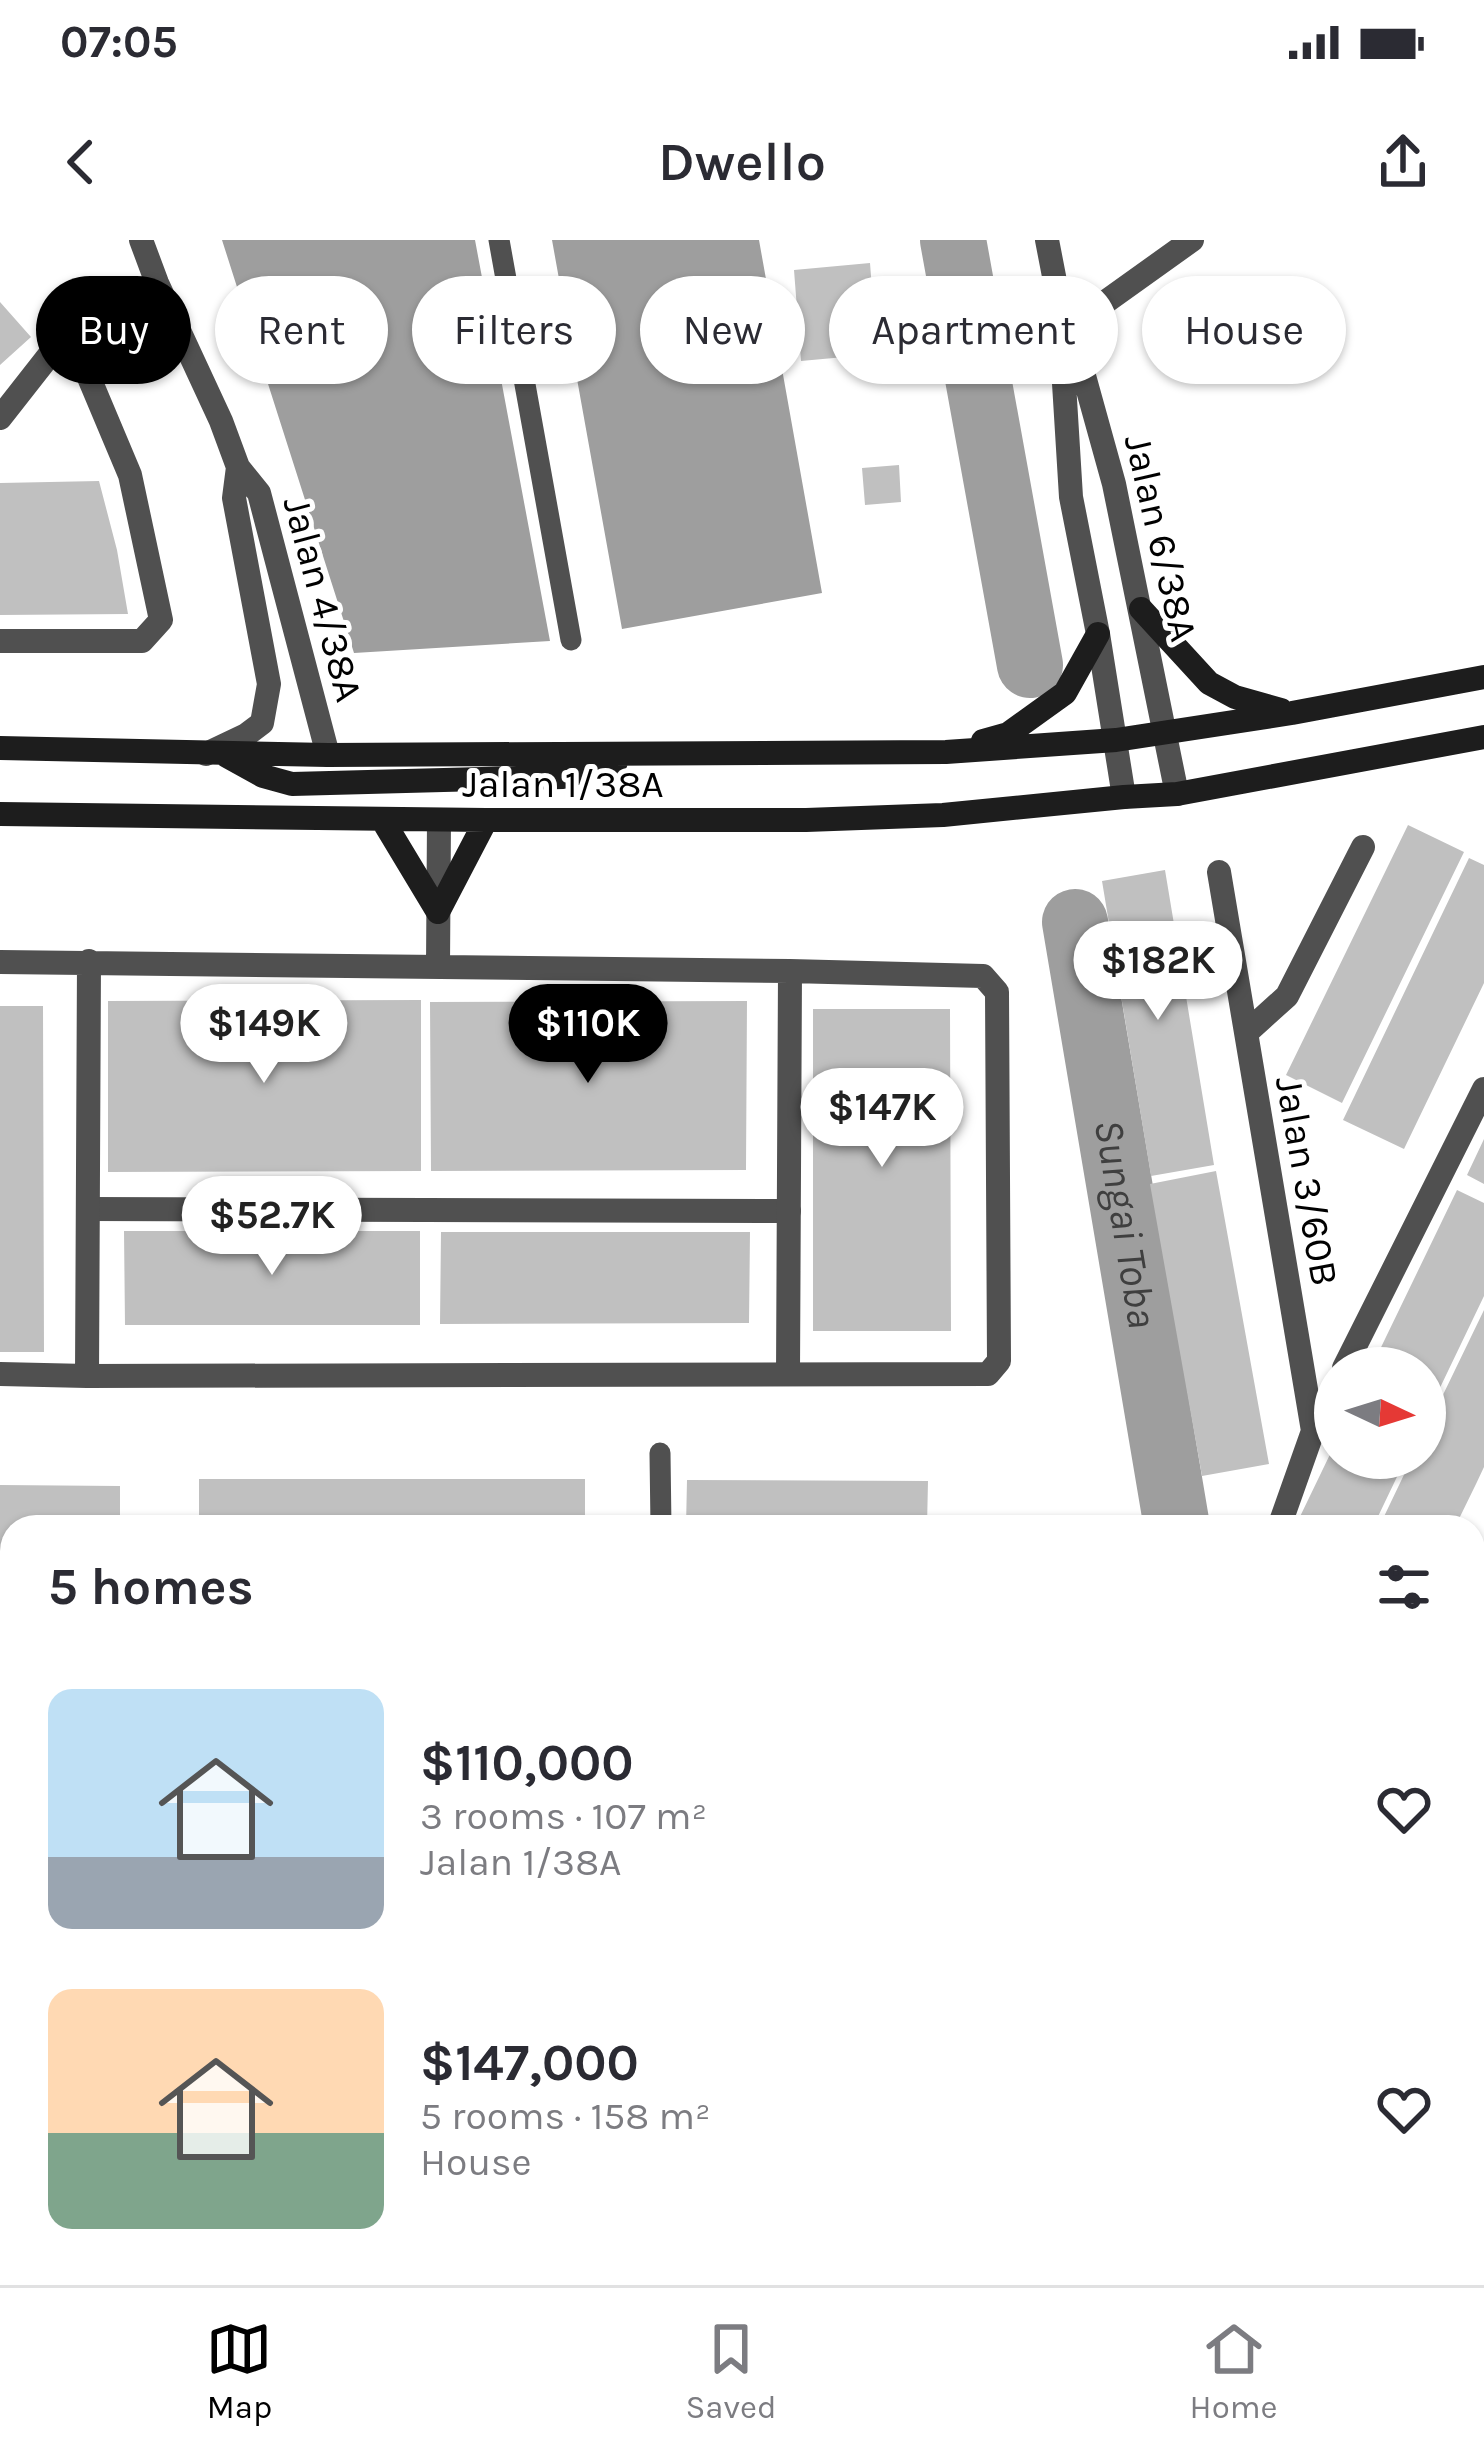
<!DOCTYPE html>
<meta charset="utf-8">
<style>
:root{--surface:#fff;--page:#f7f7f7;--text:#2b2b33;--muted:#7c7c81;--line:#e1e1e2;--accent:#000}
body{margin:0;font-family:Karla,sans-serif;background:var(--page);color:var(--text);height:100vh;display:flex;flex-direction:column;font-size:45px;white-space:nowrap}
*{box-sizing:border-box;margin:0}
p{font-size:39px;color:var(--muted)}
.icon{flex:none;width:66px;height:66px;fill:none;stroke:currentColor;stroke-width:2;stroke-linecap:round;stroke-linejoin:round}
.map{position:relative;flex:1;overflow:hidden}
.drawer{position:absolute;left:0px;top:1275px;width:1485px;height:771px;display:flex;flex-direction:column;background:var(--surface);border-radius:36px 36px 0 0;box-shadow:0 3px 9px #0004}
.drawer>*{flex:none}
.hud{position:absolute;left:36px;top:36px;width:1413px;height:108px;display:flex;gap:24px}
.needle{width:78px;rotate:94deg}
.fabs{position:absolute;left:1314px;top:1107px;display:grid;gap:24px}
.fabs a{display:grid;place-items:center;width:132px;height:132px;border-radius:50%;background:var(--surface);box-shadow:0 3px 9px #0004;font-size:60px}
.price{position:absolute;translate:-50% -102px;padding:0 27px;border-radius:42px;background:#fff;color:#222;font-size:39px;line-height:78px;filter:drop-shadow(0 3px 6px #0008)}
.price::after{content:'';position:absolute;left:50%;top:72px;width:36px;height:27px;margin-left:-18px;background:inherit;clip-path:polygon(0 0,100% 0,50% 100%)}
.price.current{background:var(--accent);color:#fff}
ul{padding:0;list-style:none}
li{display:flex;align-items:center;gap:36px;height:300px;padding:0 48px}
li span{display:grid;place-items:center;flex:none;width:336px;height:240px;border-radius:24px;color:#555}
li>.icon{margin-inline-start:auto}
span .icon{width:144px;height:144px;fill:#fffc;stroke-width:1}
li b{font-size:51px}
h2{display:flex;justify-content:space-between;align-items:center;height:144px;padding:0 48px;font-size:51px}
.pill{padding:0 42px;border-radius:54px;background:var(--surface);box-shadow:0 3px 9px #0004;font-size:42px;line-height:108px}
.pill.current{background:var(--accent);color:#fff}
.status{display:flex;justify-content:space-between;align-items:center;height:84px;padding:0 60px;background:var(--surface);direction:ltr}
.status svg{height:33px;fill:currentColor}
header{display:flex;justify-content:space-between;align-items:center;height:156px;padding:0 48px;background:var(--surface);font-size:54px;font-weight:600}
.menu{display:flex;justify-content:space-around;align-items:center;height:168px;border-top:3px solid var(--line);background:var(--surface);font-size:33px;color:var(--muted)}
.menu a{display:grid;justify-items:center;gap:6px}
.menu .current{color:var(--accent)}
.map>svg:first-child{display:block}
.green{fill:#d7d7d7}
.water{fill:#9e9e9e}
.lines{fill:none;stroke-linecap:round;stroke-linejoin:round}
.river{stroke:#9e9e9e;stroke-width:66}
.building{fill:#c0c0c0}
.service{stroke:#505050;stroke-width:21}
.pedestrian{stroke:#505050;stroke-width:24}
.minor{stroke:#505050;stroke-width:24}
.tertiary{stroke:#505050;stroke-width:24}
.secondary{stroke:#1d1d1d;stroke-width:24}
.labels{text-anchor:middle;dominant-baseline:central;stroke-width:10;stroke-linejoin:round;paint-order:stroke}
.street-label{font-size:39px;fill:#000;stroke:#fff}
.water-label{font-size:42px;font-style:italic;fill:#3f3f3f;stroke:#fff}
</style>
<div class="status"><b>07:05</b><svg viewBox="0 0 49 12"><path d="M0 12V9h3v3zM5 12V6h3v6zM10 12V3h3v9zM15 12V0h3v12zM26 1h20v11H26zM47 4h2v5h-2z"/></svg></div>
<header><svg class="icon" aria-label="back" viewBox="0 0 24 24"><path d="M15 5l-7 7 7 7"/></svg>Dwello<svg class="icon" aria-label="share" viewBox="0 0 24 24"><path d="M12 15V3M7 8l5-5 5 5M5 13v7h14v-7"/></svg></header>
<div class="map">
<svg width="1484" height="2045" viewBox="0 0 1484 2045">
<rect width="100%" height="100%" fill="#fff"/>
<!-- green -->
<path class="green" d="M933,2034H995L994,2045H864Z"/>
<!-- water -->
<path class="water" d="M222,0H475L550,401L354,413Z
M552,0H759L822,353L622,389Z
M1484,1854V2012L1471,2045H1368L1366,2034H1473V1867Z"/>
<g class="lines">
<!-- river -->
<g class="river">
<path d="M953,0L1030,425"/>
<path id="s1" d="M1075,682L1177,1287"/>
<path d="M1277,2045L1279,2034"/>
</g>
</g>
<!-- building -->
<path class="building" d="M870,23L877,114L801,121L794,30Z
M0,62L31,97L0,125Z
M899,225L901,262L865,265L862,228Z
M99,241L117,310L128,374L0,375V243Z
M1408,585L1464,612L1342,863L1286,835Z
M1469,618L1484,625V743L1404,909L1343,880Z
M1165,630L1214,925L1151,936L1102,641Z
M421,760V931L108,932V761Z
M747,761L746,930L431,931L430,762Z
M0,766H43L44,1112H0Z
M813,769H950L951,1091H813Z
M1484,899V944L1467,935Z
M1216,931L1269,1224L1202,1236L1150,944Z
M1457,950L1484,963V1056L1425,1179V1128H1371Z
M124,991H420V1085H125Z
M441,992H750L749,1083L440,1084Z
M1484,1070V1227L1476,1244L1455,1287H1379L1412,1218H1425V1192Z
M1335,1204V1218H1406L1373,1287H1295Z
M199,1239H585V1287H199Z
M687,1240L928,1241L927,1287H686Z
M0,1245L120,1246V1287H12V1508H0Z
M1473,1451L1484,1453V1517L1473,1515Z
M12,1688V1818L0,1821V1691Z
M12,1831V1966L2,1969L0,1960V1909L9,1906L0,1874V1835Z
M76,2034H206L209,2045H79Z
M241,2034H411L414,2045H244Z
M491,2034H679L675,2045H502L489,2040Z
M744,2034H916V2038L864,2045H745Z
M1055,2034H1149L1151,2045H1056Z
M1171,2034H1229L1231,2045H1172Z"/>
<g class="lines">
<!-- service -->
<path class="service" d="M499,0L571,400
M660,1213L661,1287
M66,2034L69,2045
M238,2034L242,2045"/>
<!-- pedestrian -->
<path class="pedestrian" d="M88,969L789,971"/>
<!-- minor -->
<path class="minor" d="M141,0L157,43L221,181L238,227L259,253L328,515
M1062,93L1192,0
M0,178L69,90L157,43
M0,401H142L161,380L130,235L69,90
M206,514L246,495L262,483L269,444L234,258L238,227
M1219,632L1313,1191
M0,722L790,731L983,736L997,752L999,1121L988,1134L87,1136L0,1134
M438,725L439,580
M1246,793L1287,756L1363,607
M1344,1128L1484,849
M788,1134L790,731
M87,1136L89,721
M1279,1287L1313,1191L1335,1146
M1473,1353L1484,1331
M1473,1394L1484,1399
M0,1639L12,1636
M0,2016L12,2012
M465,2034L468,2045
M1032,2034L1033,2045"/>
<!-- tertiary -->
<path class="tertiary" d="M1047,0L1059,62L1071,257L1098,394L1124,557
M1071,89L1114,244L1177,554"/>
<!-- secondary -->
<path class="secondary" d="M1141,369L1209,443L1235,457L1281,470
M983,501L1008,494L1065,453L1098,394
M0,508L328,515L946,512L1116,500L1292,473L1484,437
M227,516L263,536L292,544L563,537L616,522
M0,574L486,580H806L943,575L1124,557L1177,554L1484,497
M382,579L438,672
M438,672L486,580"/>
</g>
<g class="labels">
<!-- street labels -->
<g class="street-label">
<text transform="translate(1161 298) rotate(77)">Jalan 6/38A</text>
<text transform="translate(323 359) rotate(75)">Jalan 4/38A</text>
<text x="563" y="544">Jalan 1/38A</text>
<text transform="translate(1307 941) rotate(80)">Jalan 3/60B</text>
</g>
<!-- water labels -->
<g class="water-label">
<text stroke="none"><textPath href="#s1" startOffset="306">Sungai Toba</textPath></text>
</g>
</g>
</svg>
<div class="fabs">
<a><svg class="needle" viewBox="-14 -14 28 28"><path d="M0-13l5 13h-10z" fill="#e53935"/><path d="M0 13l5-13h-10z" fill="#7c7c81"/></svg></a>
</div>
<b class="price" style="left:1158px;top:783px">$182K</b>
<b class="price" style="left:264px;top:846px">$149K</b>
<b class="price current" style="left:588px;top:846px">$110K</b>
<b class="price" style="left:882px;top:930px">$147K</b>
<b class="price" style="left:272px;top:1038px">$52.7K</b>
<div class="hud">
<a class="pill current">Buy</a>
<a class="pill">Rent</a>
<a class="pill">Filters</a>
<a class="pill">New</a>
<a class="pill">Apartment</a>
<a class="pill">House</a>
</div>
<section class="drawer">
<h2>5 homes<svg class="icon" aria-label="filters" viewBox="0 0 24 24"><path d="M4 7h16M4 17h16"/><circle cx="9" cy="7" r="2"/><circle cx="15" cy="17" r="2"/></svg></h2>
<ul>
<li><span style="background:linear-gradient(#bfe0f5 70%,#9aa5b1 0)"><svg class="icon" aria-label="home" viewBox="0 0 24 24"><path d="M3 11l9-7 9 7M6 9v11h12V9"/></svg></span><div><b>$110,000</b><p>3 rooms · 107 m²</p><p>Jalan 1/38A</p></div><svg class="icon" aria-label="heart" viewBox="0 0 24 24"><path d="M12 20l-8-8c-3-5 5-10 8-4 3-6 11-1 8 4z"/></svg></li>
<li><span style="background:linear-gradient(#ffd9b3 60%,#7fa58c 0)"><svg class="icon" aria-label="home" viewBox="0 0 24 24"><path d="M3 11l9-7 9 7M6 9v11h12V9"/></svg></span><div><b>$147,000</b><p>5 rooms · 158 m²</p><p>House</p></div><svg class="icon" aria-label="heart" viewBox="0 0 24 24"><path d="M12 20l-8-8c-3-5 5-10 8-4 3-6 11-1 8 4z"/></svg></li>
</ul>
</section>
</div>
<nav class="menu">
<a class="current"><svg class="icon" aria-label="map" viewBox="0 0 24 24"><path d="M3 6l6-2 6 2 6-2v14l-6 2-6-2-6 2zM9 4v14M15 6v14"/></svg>Map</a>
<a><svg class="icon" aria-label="saved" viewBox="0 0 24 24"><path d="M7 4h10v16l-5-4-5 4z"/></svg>Saved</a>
<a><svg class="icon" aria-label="home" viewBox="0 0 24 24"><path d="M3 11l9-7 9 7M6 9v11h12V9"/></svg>Home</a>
</nav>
